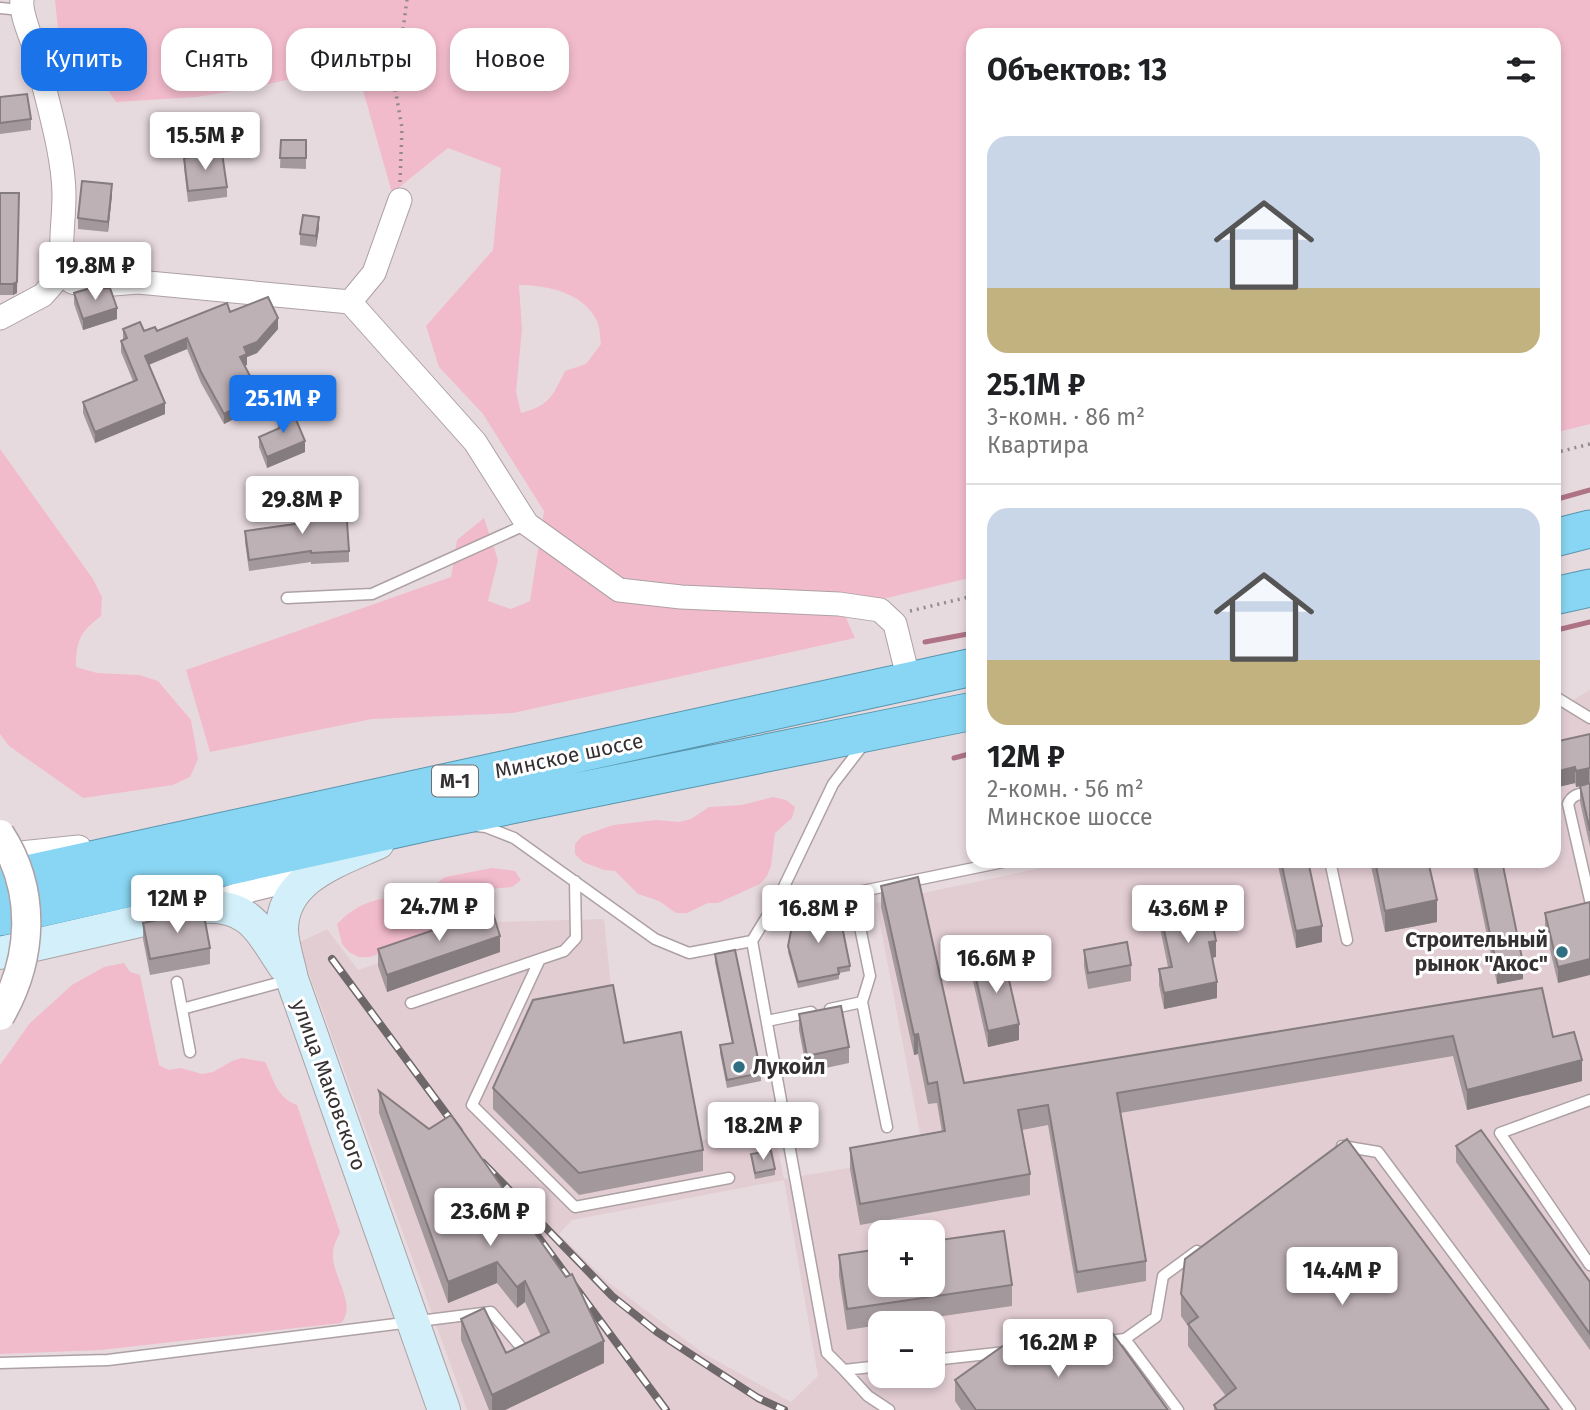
<!DOCTYPE html>
<html lang="ru">
<meta charset="utf-8">
<style>
:root{--surface:#fff;--page:#f2f2f2;--text:#202124;--muted:#757577;--line:#e0e0e0;--accent:#1a73e8}
body{margin:0;font-family:"Fira Sans",sans-serif;background:var(--page);color:var(--text);height:100vh;display:flex;flex-direction:column;font-size:26px;white-space:nowrap}
*{box-sizing:border-box;margin:0}
p{font-size:23px;color:var(--muted)}
.icon{flex:none;width:38px;height:38px;fill:none;stroke:currentColor;stroke-width:2;stroke-linecap:round;stroke-linejoin:round}
.map{position:relative;flex:1;overflow:hidden}
.drawer{position:absolute;left:966px;top:28px;width:595px;height:840px;display:flex;flex-direction:column;background:var(--surface);border-radius:21px;box-shadow:0 4px 10px #0003}
.drawer>*{flex:none}
.top-card{position:absolute;left:21px;top:28px;width:665px;height:63px;display:flex;gap:14px}
.controls{position:absolute;left:868px;top:1220px;display:grid;gap:14px}
.controls a{display:grid;place-items:center;width:77px;height:77px;border-radius:14px;background:var(--surface);box-shadow:0 4px 10px #0003;font-size:35px}
.price{position:absolute;translate:-50% -60px;padding:0 16px;border-radius:7px;background:#fff;color:#222;font-size:23px;line-height:46px;filter:drop-shadow(0 2px 4px #0008)}
.price::after{content:'';position:absolute;left:50%;top:42px;width:21px;height:16px;margin-left:-10px;background:inherit;clip-path:polygon(0 0,100% 0,50% 100%)}
.price.selected{background:var(--accent);color:#fff}
ul{padding:0;list-style:none}
li{display:grid;align-content:center;gap:14px;height:371px;padding:0 21px}
li+li{border-top:2px solid var(--line)}
li span{display:grid;place-items:center;height:217px;border-radius:21px;color:#555}
li>.icon{margin-inline-start:auto}
span .icon{width:126px;height:126px;fill:#fffc;stroke-width:1}
li b{font-size:30px}
h2{display:flex;justify-content:space-between;align-items:center;height:84px;padding:0 21px;font-size:30px}
.pill{padding:0 24px;border-radius:21px;background:var(--surface);box-shadow:0 4px 10px #0003;font-size:24px;line-height:63px}
.pill.selected{background:var(--accent);color:#fff}
.map>svg:first-child{display:block}
.built{fill:#e2cdd3;fill-rule:evenodd}
.green{fill:#f2bbcc;fill-rule:evenodd}
.lines{fill:none;stroke-linecap:round;stroke-linejoin:round}
.stream{stroke:#af7386;stroke-width:5}
.service-casing{stroke:#ada1a4;stroke-width:13}
.minor-casing{stroke:#ada1a4;stroke-width:25}
.secondary-casing{stroke:#ada1a4;stroke-width:34}
.trunk-casing{stroke:#5895ad;stroke-width:39}
.path{stroke:#948a8d;stroke-width:3.5;stroke-dasharray:2 5;stroke-linecap:butt}
.service{stroke:#fff;stroke-width:10}
.minor{stroke:#fff;stroke-width:23}
.secondary{stroke:#d3f0fa;stroke-width:32}
.trunk{stroke:#88d6f3;stroke-width:37}
.rail-casing{stroke:#6f686a;stroke-width:8}
.rail{stroke:#fff;stroke-width:5;stroke-dasharray:16;stroke-linecap:butt}
.tertiary-bridge-casing{stroke:#ada1a4;stroke-width:31;stroke-linecap:butt}
.tertiary-bridge{stroke:#fff;stroke-width:28}
.wall{fill:#a3989c}
.shaded-wall{fill:#857c7f}
.building{fill:#beb1b5;stroke:#857c7f;stroke-width:2}
.poi-dot{fill:#306e84;stroke:#fff;stroke-width:2.5}
.labels{text-anchor:middle;dominant-baseline:central;stroke-width:6;stroke-linejoin:round;paint-order:stroke}
.shield{fill:#fff;stroke:#726e6f;stroke-width:2}
.shield-label{font-size:19px;font-weight:bold;fill:#353031}
.street-label{font-size:21px;fill:#353031;stroke:#fff}
.poi-label{font-size:21px;font-weight:bold;fill:#353031;stroke:#fff;text-anchor:end}
</style>
<div class="map">
<svg width="1590" height="1410" viewBox="0 0 1590 1410">
<rect width="100%" height="100%" fill="#e7dade"/>
<!-- built -->
<path class="built" d="M1590,690V1410H467L298,943L327,929L358,970L499,922L604,919L613,1006L624,1064L698,1141L773,1126L784,1179L924,1155L876,903L1074,861H1554V711ZM784,1180L818,1376L791,1402L703,1353L608,1282L559,1234L572,1220ZM880,1232H933V1284H880ZM880,1323H933V1376H880Z"/>
<!-- green -->
<path class="green" d="M55,0H1590V424L1554,433V35H973V577L842,609L855,638L513,713L372,719L210,752L186,670L451,577L457,540L484,518L498,560L488,601L511,609L530,601L544,511L483,414L439,367L426,326L493,250L501,168L448,148L392,193L357,69L305,76L245,89L197,97L116,102L102,82L77,60L58,29ZM519,285C547,285 584,293 597,321C600,328 600,337 601,344L586,364L565,371C552,397 550,405 521,413L516,392L522,329Z
M0,449L93,579L102,597L101,616C80,632 76,641 76,667L97,673L139,675L158,681L191,720L198,759L190,777L173,785L83,798L9,746L0,734Z
M773,797L786,800L795,807L792,818L775,833L771,866L767,876L760,884L718,903H708L687,913H676L659,901L638,894L615,871L604,870L583,862L575,854V844L582,836L613,825L656,820L679,822L691,819L709,807L742,805Z
M492,868L515,871L521,880L512,887L479,890L450,923L440,930L419,934L401,946L370,957H359L349,952L342,944L337,924C361,899 386,895 419,898L445,877Z
M124,963L130,972L140,975L159,1065L169,1070L181,1068L202,1074L213,1072L232,1061L242,1058L265,1062C274,1080 277,1098 297,1105L340,1232C337,1239 333,1246 333,1253C331,1275 358,1305 341,1323L101,1350L0,1354V1065L30,1023L72,985L104,967Z"/>
<g class="lines">
<!-- stream -->
<path class="stream" d="M1554,500L1590,490
M1561,629L1590,622
M925,642L973,633
M954,758L973,753"/>
<defs>
<path id="service" d="M0,8L21,10
M287,598L372,594L527,524
M1554,696L1590,718
M1590,792C1580,794 1572,794 1568,804L1590,900
M476,826L486,827L514,838L655,939L689,953L752,941L780,895L833,784L863,745
M1330,861L1347,940
M780,895L853,893L1008,861
M752,941L827,1353L844,1370L880,1366
M540,959L472,1105L575,1207L729,1178
M177,982L190,1052
M862,1002L887,1127
M411,1003L564,951L576,938L575,881
M182,1009L289,980
M830,1009L862,1002L870,976L853,893
M767,1021L811,1012
M1590,1100L1500,1133L1590,1265
M1342,1146L1378,1152L1570,1410
M1125,1339L1178,1410
M1050,1348L1125,1339L1156,1317L1163,1276L1197,1251
M933,1360L1006,1352
M0,1363L108,1360L491,1312L521,1347
M844,1370L868,1396L889,1410"/>
<path id="minor" d="M22,0C20,15 33,40 37,57C46,99 64,153 64,196C64,222 59,246 63,272
M350,302L374,273L400,200
M0,318L43,295L63,272L72,282L89,286L138,282L350,302L475,442L527,524L619,590L681,597L839,604L880,610L895,624L909,681
M0,855L79,847
M207,905L251,890L312,875"/>
<path id="secondary" d="M378,843C338,861 281,878 282,931C283,947 289,964 292,979L444,1410
M0,953L201,907C249,903 260,930 284,966"/>
<path id="trunk" d="M1554,538L1590,529
M1554,596L1590,588
M0,880L973,667
M0,917L428,822L973,711"/>
</defs>
<!-- service casing -->
<use href="#service" class="service-casing"/>
<!-- minor casing -->
<use href="#minor" class="minor-casing"/>
<!-- secondary casing -->
<use href="#secondary" class="secondary-casing"/>
<!-- trunk casing -->
<use href="#trunk" class="trunk-casing"/>
<!-- path -->
<path class="path" d="M400,182L402,128L395,88L407,0
M1554,453L1590,444
M910,611L973,596"/>
<!-- service -->
<use href="#service" class="service"/>
<!-- minor -->
<use href="#minor" class="minor"/>
<!-- secondary -->
<use href="#secondary" class="secondary"/>
<!-- trunk -->
<use href="#trunk" class="trunk"/>
<defs>
<path id="rail" d="M332,959L459,1131
M483,1163L612,1296L657,1332L698,1359L758,1398L784,1410
M505,1192L666,1410"/>
</defs>
<!-- rail casing -->
<use href="#rail" class="rail-casing"/>
<!-- rail -->
<use href="#rail" class="rail"/>
<defs>
<path id="tertiary-bridge" d="M0,834C37,891 33,959 0,1016"/>
</defs>
<!-- tertiary-bridge casing -->
<use href="#tertiary-bridge" class="tertiary-bridge-casing"/>
<!-- tertiary-bridge -->
<use href="#tertiary-bridge" class="tertiary-bridge"/>
</g>
<!-- wall -->
<path class="wall" d="M0,97L31,119V130L0,134Z
M281,140H306V169L280,168Z
M184,158L227,187V197L188,202L184,168Z
M0,193L17,293L13,295H0Z
M112,195L108,232L78,229V218Z
M319,228L316,247L300,245V234Z
M74,293L117,319L83,330L74,304Z
M230,312L278,329L257,353L247,357V365L244,366L260,406L224,424L201,383L187,349L149,365L165,414L95,443L83,413V402L133,381L121,352V341L123,340V329L144,331H157Z
M277,416L305,452L267,468L259,447V437L278,429Z
M309,509L349,551V562L311,564V562L249,571L245,542V531L309,522Z
M1590,734V847L1580,802V786L1576,787L1575,783L1554,788V742Z
M1277,861H1308L1322,942L1296,948Z
M1370,861H1428L1437,922L1385,932Z
M1473,861H1475L1523,979L1497,984L1473,868Z
M881,886L964,1083L1542,988L1553,1037L1582,1081L1467,1110L1453,1056L1120,1113L1146,1261V1281L1077,1293L1048,1125L1022,1130L1030,1174V1195L860,1225L850,1169V1148L942,1132L937,1103L928,1104L918,1054L914,1055L881,907Z
M1590,902L1558,983L1545,929V913Z
M1159,907L1216,957L1212,958L1217,998L1164,1009L1159,985V969L1168,967L1159,923Z
M818,911L850,966V971L839,973V979L798,988L788,952V946Z
M143,923L210,948V964L150,975L143,939Z
M378,949L500,952L387,992L378,966Z
M1084,950L1131,965V981L1088,989L1084,966Z
M715,954L761,1073V1081L727,1088L720,1053V1045L732,1043L715,962Z
M973,965L1019,1040L988,1047L973,981Z
M799,1014L849,1047V1063L807,1072L799,1030Z
M624,1043L703,1150V1171L579,1195L493,1109V1088Z
M379,1091L604,1363L505,1410H489L461,1340V1319L506,1353L541,1336L525,1302L517,1308L497,1283L448,1303L379,1113Z
M1456,1146L1590,1282V1350L1456,1162Z
M751,1154L775,1169V1175L755,1179Z
M839,1255L1012,1285V1306L895,1323H880V1325L847,1330L839,1276Z
M1181,1294L1549,1410H1214V1405L1226,1396L1188,1346V1326L1181,1316Z
M1073,1362L1168,1410H961L955,1401V1380Z"/>
<!-- shaded-wall -->
<path class="shaded-wall" d="M112,184V195L108,232V222Z
M19,193L17,293L13,295V284Z
M319,217V228L316,247V236Z
M117,308V319L83,330V319Z
M278,318V329L257,353L247,357V365L240,367V357L244,347Z
M187,338V349L145,366V356Z
M260,395V406L224,424V414Z
M165,403V414L95,443V432Z
M305,441V452L267,468V457Z
M1575,767V783L1554,788V772Z
M1589,768V784L1576,787V771Z
M1437,900V922L1385,932V911Z
M1322,926V942L1296,948V931Z
M500,936V952L387,992V975Z
M1216,941V957L1209,958V942Z
M1590,959V975L1558,983V967Z
M1523,963V979L1497,984V968Z
M1217,982V998L1164,1009V993Z
M1019,1024V1040L988,1047V1031Z
M918,1034V1054L914,1055V1035Z
M1582,1060V1081L1467,1110V1090Z
M497,1262V1283L448,1303V1282Z
M525,1281V1302L517,1308V1287Z
M604,1341V1363L505,1410H492V1395Z"/>
<!-- building -->
<path class="building" d="M27,94L31,119L0,123V97Z
M281,140H306V158H280Z
M222,153L227,187L188,191L184,158Z
M82,181L112,184L108,222L78,218Z
M0,193H19L17,282L13,284H0Z
M303,215L319,217L316,236L300,234Z
M110,288L117,308L83,319L74,293L87,289Z
M268,297L278,318L257,342L244,347L247,354L240,357L260,395L224,414L201,372L187,338L145,356L165,403L95,432L83,402L137,380L121,341L127,338L123,329L140,322L144,331L155,327L157,331L227,303L230,312Z
M292,410L305,441L267,457L259,437L282,427L277,416Z
M346,507L349,551L311,553V551L249,560L245,531L309,522V509Z
M1590,734V768L1576,771L1575,767L1554,772V742Z
M1590,783V831L1580,786Z
M1281,861H1308L1322,926L1296,931Z
M1375,861H1428L1437,900L1385,911Z
M1475,861H1502L1523,963L1497,968Z
M918,877L964,1083L1542,988L1553,1037L1574,1032L1582,1060L1467,1090L1453,1036L1117,1093L1146,1261L1077,1272L1048,1105L1018,1110L1030,1174L860,1204L850,1148L945,1131L937,1082L928,1084L918,1034L914,1035L881,886Z
M1207,897L1216,941L1209,942L1217,982L1164,993L1159,969L1172,967L1159,907Z
M1590,902V959L1558,967L1545,913Z
M838,906L850,966L838,968L839,974L798,982L788,946L791,931L798,919L818,908V911Z
M203,910L210,948L150,959L143,923Z
M492,910L500,936L387,975L378,949Z
M1127,942L1131,965L1088,973L1084,950Z
M735,950L761,1073L727,1080L720,1045L733,1043L715,954Z
M1004,958L1019,1024L988,1031L973,965Z
M613,985L624,1043L681,1032L703,1150L579,1173L493,1088L533,1000Z
M841,1006L849,1047L807,1056L799,1014Z
M379,1091L429,1129L451,1115L566,1277L572,1274L604,1341L492,1395L461,1319L484,1308L506,1353L549,1332L525,1281L517,1287L497,1262L448,1282Z
M1481,1130L1590,1282V1334L1456,1146Z
M1347,1139L1549,1410H1217L1214,1405L1236,1388L1188,1324L1198,1317L1181,1294L1185,1259Z
M771,1151L775,1169L755,1173L751,1154Z
M1004,1231L1012,1285L847,1309L839,1255L880,1249V1284H933V1241Z
M1052,1334L1073,1362L1113,1334L1168,1410H976L955,1380L1014,1338Z"/>
<!-- markers -->
<g class="poi-dot">
<circle cx="1562" cy="952" r="7"/>
<circle cx="739" cy="1067" r="7"/>
</g>
<g class="labels">
<!-- shield labels -->
<rect class="shield" x="432" y="765.5" width="46" height="31" rx="5"/>
<g class="shield-label">
<text x="455" y="781">М-1</text>
</g>
<!-- street labels -->
<g class="street-label">
<text transform="translate(569 756) rotate(-12)">Минское шоссе</text>
<text transform="translate(329 1085) rotate(70)">улица Маковского</text>
</g>
<!-- poi labels -->
<g class="poi-label">
<text x="1548" y="940">Строительный<tspan x="1548" dy="24">рынок "Акос"</tspan></text>
<text x="753" y="1067" text-anchor="start">Лукойл</text>
</g>
</g>
</svg>
<div class="controls">
<a>+</a>
<a>−</a>
</div>
<b class="price" style="left:205px;top:172px">15.5M ₽</b>
<b class="price" style="left:95px;top:302px">19.8M ₽</b>
<b class="price selected" style="left:283px;top:435px">25.1M ₽</b>
<b class="price" style="left:302px;top:536px">29.8M ₽</b>
<b class="price" style="left:177px;top:935px">12M ₽</b>
<b class="price" style="left:439px;top:943px">24.7M ₽</b>
<b class="price" style="left:818px;top:945px">16.8M ₽</b>
<b class="price" style="left:1188px;top:945px">43.6M ₽</b>
<b class="price" style="left:996px;top:995px">16.6M ₽</b>
<b class="price" style="left:763px;top:1162px">18.2M ₽</b>
<b class="price" style="left:490px;top:1248px">23.6M ₽</b>
<b class="price" style="left:1342px;top:1307px">14.4M ₽</b>
<b class="price" style="left:1058px;top:1379px">16.2M ₽</b>
<div class="top-card">
<a class="pill selected">Купить</a>
<a class="pill">Снять</a>
<a class="pill">Фильтры</a>
<a class="pill">Новое</a>
</div>
<section class="drawer">
<h2>Объектов: 13<svg class="icon" aria-label="filters" viewBox="0 0 24 24"><path d="M4 7h16M4 17h16"/><circle cx="9" cy="7" r="2"/><circle cx="15" cy="17" r="2"/></svg></h2>
<ul>
<li><span style="background:linear-gradient(#c9d6e8 70%,#c2b280 0)"><svg class="icon" aria-label="home" viewBox="0 0 24 24"><path d="M3 11l9-7 9 7M6 9v11h12V9"/></svg></span><div><b>25.1M ₽</b><p>3-комн. · 86 m²</p><p>Квартира</p></div></li>
<li><span style="background:linear-gradient(#c9d6e8 70%,#c2b280 0)"><svg class="icon" aria-label="home" viewBox="0 0 24 24"><path d="M3 11l9-7 9 7M6 9v11h12V9"/></svg></span><div><b>12M ₽</b><p>2-комн. · 56 m²</p><p>Минское шоссе</p></div></li>
</ul>
</section>
</div>
